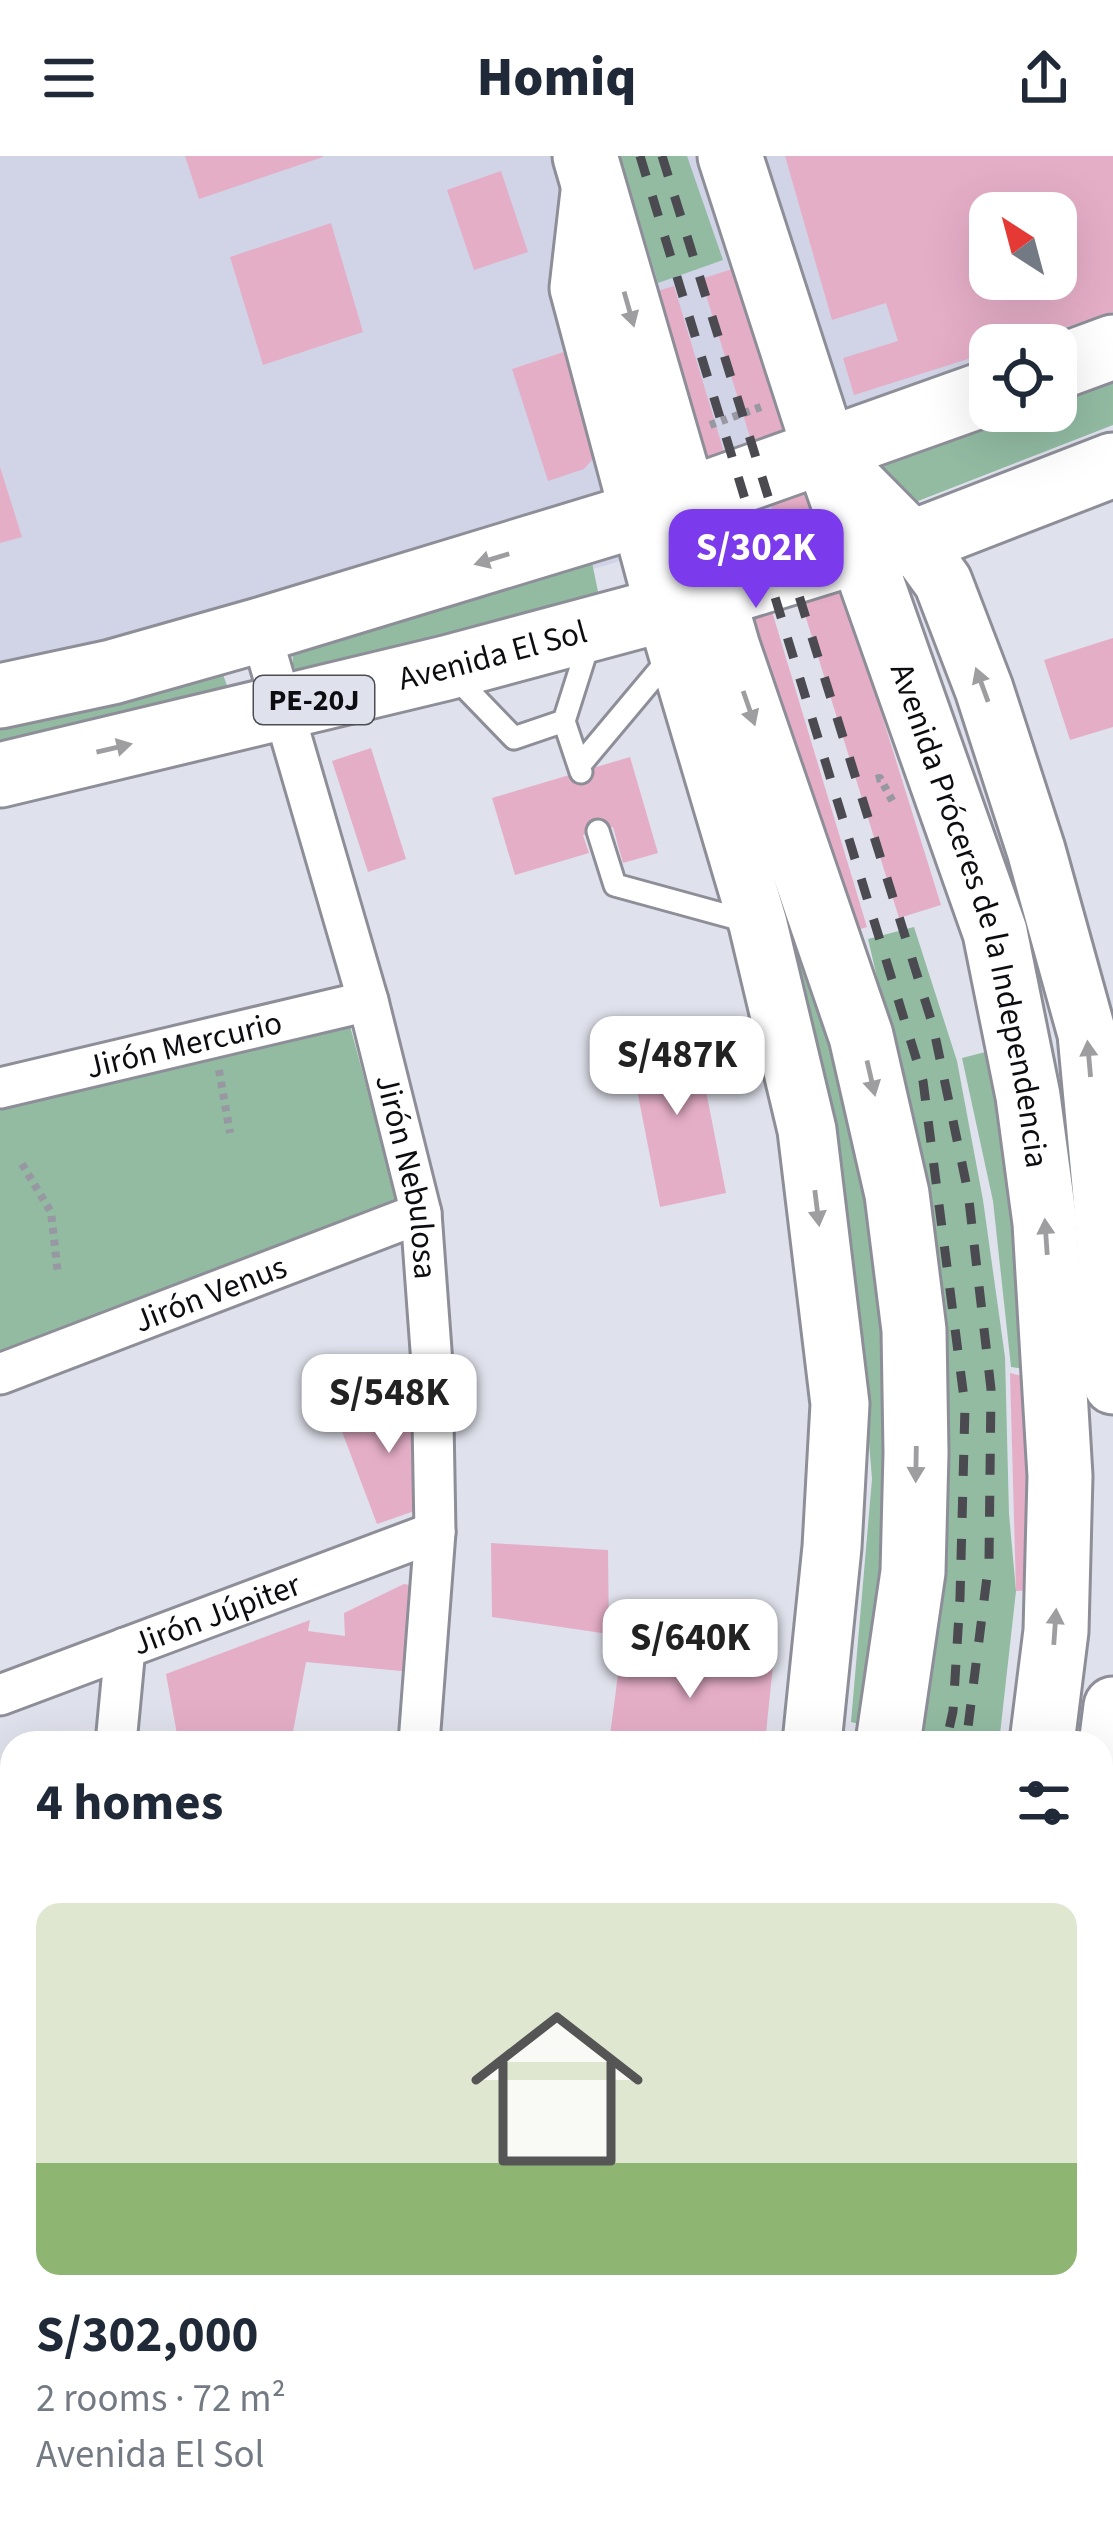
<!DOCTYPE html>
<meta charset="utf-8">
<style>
:root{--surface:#fff;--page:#f6f6f7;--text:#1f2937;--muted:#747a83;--accent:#7c3aed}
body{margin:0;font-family:"Source Sans 3",sans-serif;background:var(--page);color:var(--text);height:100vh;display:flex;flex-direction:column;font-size:45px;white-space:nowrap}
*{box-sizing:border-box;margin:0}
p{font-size:39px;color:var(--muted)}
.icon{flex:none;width:66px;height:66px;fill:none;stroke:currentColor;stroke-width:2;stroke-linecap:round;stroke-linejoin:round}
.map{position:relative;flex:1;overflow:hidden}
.side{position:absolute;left:0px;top:1575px;width:1113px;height:807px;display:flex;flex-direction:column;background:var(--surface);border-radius:36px 36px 0 0;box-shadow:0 12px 48px #0002}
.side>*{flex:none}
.needle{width:78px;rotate:324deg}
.buttons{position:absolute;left:969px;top:36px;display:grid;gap:24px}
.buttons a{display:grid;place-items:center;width:108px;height:108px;border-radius:24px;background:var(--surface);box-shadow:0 12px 48px #0002;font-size:60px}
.price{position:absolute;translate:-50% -102px;padding:0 27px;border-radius:24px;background:#fff;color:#222;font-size:39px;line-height:78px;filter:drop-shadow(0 3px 6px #0008)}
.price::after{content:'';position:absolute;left:50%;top:72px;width:36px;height:27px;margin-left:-18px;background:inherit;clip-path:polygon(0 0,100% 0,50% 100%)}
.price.selected{background:var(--accent);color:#fff}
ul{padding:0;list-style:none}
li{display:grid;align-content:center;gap:24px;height:636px;padding:0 36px}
li span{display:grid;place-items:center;height:372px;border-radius:24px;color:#555}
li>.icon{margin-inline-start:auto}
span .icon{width:216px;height:216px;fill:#fffc;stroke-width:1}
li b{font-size:51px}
h2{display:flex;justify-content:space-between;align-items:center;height:144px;padding:0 36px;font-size:51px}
header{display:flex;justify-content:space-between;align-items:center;height:156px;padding:0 36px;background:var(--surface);font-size:54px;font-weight:800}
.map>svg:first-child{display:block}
.built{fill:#d1d4e6;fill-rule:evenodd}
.green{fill:#92bba2}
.building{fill:#e5aec7;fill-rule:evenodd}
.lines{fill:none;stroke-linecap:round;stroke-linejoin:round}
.service-casing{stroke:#8d8e98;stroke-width:27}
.minor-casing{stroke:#8d8e98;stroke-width:45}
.secondary-casing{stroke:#8d8e98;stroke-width:63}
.primary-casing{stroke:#8d8e98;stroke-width:69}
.path{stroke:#9798a1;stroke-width:8;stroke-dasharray:6 6;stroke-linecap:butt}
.service{stroke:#fff;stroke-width:21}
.minor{stroke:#fff;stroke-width:39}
.secondary{stroke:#fff;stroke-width:57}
.primary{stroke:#fff;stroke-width:63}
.rail{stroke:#4a4a50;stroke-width:9;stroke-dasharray:21 21;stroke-linecap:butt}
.oneway{fill:#9e9ea0}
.labels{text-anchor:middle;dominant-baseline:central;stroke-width:10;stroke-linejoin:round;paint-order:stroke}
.shield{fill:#dfe1ec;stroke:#4c4d53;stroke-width:3}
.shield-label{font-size:30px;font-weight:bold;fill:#0d0d11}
.street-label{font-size:33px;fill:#0d0d11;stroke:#dfe1ec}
</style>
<header><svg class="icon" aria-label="menu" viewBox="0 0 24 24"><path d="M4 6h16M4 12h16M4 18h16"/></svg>Homiq<svg class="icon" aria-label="share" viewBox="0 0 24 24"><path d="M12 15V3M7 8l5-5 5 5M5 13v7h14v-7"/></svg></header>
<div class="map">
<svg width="1113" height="2380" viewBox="0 0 1113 2380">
<rect width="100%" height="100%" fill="#dfe1ec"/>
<!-- built -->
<path class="built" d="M0,0H1113V244L919,321L436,457L0,571ZM990,57H1056V123H990ZM990,189H1056V255H990Z"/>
<!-- green -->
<path class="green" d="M620,0H687L723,104L658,127Z
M1113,219V269L890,356L877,312L1023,255H1056V242Z
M588,387L602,455L303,528L293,509L292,485Z
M222,516L231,540L0,603V555Z
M724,539L850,915L906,1283L879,1573L851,1566L872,1323L859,1162L823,940Z
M914,771L957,905L983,1044L1005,1201L1009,1358L1016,1435L999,1587H908L892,885L868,783Z
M350,870L401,1058L0,1199V952Z
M993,894L1036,1215L1011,1211L993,1045L962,902Z
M12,1920V2127L0,2197V1921Z
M752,2370H859L857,2380H750Z"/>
<!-- building -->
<path class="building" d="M185,0H323V1L199,43Z
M785,0H1113V156L1010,189H990V196L854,239L843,202L898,185L886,147L832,164ZM990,57H1056V123H990Z
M501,15L528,96L474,114L447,34Z
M331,67L363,176L263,209L230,101Z
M742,110L941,749L899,762L701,123Z
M674,130L867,771L837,780L644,139Z
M573,193L604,290L584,313L548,325L512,213Z
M0,311L22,381L0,387Z
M1113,482V571L1070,584L1044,504Z
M371,592L406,703L368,716L332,605Z
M630,601L658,697L623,707L613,671L583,679L589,697L515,719L492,642Z
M694,874L726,1037L660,1051L628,888Z
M1010,1217L1038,1224L1043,1434L1016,1435Z
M417,1233L426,1351L377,1368L338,1265Z
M491,1387L608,1394L609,1478L492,1461Z
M404,1428L414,1430L412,1516L306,1506L292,1581L177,1578L166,1518L310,1464L308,1475L345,1480L344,1457Z
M621,1496L773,1509L765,1587H609Z
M0,1822L12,1823V1887H0Z
M1101,2145L1113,2147V2241L1101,2239Z
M1101,2320L1113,2323V2380H1015L1017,2370H1101Z"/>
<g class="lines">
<defs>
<path id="service" d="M455,521L514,582L564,565L591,480
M564,565L579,610
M581,616L579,610L672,499
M598,675L615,729L750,766"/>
<g id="minor">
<path id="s1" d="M260,474L368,845L421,1057L432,1208L435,1376L419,1587"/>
<path id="s2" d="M0,932L368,845"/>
<path id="s3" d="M0,1218L421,1057"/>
<path id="s4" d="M0,1539L435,1376"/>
<path d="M116,1587L125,1492"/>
<path d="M0,1910L12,1912"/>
<path d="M1101,2019L1113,2022"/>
<path d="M0,2258L12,2208"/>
<path d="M275,2380L277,2370"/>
</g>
<path id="secondary" d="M591,27L579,132L665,454L758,768L807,974L840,1248L832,1391L812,1587
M826,297L914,386L943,426L984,533L1036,694L1087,878L1105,1072L1113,1229
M1101,1645L1113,1550
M664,2380L666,2370
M946,2380L948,2370"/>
<g id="primary">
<path d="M585,0L728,492L861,880L897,1038L914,1174L916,1297L913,1416L888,1587"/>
<path id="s5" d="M730,0L826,297L995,776L1028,940L1045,1067L1060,1320L1056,1475L1042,1587"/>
<path d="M1056,212L1113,191"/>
<path d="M0,540L112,516L260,474L684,345L990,236"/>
<path id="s6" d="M0,619L446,512L714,440L860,395L914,386L1113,309"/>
<path d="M723,2380L726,2370"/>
<path d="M887,2380L889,2370"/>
</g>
</defs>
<!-- service casing -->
<use href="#service" class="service-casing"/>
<!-- minor casing -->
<use href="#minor" class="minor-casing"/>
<!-- secondary casing -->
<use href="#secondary" class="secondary-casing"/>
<!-- primary casing -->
<use href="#primary" class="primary-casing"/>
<!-- path -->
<path class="path" d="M710,269L764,250
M876,623L880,622L893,646
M219,914L230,977
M22,1008L51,1056L58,1118
M0,2140L12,2143"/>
<!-- service -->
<use href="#service" class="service"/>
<!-- minor -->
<use href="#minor" class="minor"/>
<!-- secondary -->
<use href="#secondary" class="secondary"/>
<!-- primary -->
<use href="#primary" class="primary"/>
<!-- rail -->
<path class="rail" d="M640,0L923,925L965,1250L960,1442L953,1555L946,1587
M662,0L933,870L968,1036L991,1233L989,1405L966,1587
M756,2380L759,2370
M800,2380L803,2370"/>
</g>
<!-- one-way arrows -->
<defs><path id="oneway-solid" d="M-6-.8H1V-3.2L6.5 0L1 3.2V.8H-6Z" transform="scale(3)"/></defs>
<g class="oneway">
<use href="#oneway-solid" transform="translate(629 153) rotate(74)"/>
<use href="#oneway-solid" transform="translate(492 403) rotate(163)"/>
<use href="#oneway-solid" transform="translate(982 529) rotate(-110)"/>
<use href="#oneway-solid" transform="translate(749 552) rotate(71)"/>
<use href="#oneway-solid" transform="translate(114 592) rotate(-13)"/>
<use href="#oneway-solid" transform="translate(1089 903) rotate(-95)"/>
<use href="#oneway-solid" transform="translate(871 922) rotate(77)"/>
<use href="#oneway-solid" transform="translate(817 1052) rotate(83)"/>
<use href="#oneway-solid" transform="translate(1046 1081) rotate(-94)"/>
<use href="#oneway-solid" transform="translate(916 1308) rotate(91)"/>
<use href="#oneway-solid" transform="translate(1055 1471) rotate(-86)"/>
</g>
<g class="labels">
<!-- shield labels -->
<rect class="shield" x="254" y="520" width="120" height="48" rx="9"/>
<g class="shield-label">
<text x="314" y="544">PE-20J</text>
</g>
<!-- street labels -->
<g class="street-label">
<text stroke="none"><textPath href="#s6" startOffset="507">Avenida El Sol</textPath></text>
<text stroke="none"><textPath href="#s5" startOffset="798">Avenida Próceres de la Independencia</textPath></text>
<text stroke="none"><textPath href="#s2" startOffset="189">Jirón Mercurio</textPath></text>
<text stroke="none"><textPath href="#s1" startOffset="567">Jirón Nebulosa</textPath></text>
<text stroke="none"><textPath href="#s3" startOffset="225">Jirón Venus</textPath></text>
<text stroke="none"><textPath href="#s4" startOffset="231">Jirón Júpiter</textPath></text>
</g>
</g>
</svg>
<div class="buttons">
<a><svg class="needle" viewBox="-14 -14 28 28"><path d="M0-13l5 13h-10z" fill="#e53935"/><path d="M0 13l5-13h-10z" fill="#747a83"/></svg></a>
<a><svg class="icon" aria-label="locate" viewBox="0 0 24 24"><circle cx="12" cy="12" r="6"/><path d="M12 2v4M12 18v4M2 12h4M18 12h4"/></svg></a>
</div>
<b class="price selected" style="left:756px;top:455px">S/302K</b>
<b class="price" style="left:677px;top:962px">S/487K</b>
<b class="price" style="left:389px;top:1300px">S/548K</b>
<b class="price" style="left:690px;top:1545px">S/640K</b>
<section class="side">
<h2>4 homes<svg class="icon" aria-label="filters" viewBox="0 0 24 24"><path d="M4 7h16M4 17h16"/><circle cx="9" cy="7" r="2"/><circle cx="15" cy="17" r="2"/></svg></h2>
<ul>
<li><span style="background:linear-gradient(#dfe7d0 70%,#8fb573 0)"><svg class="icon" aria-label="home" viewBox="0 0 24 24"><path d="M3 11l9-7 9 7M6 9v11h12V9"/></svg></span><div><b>S/302,000</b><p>2 rooms · 72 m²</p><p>Avenida El Sol</p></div></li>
</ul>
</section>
</div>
